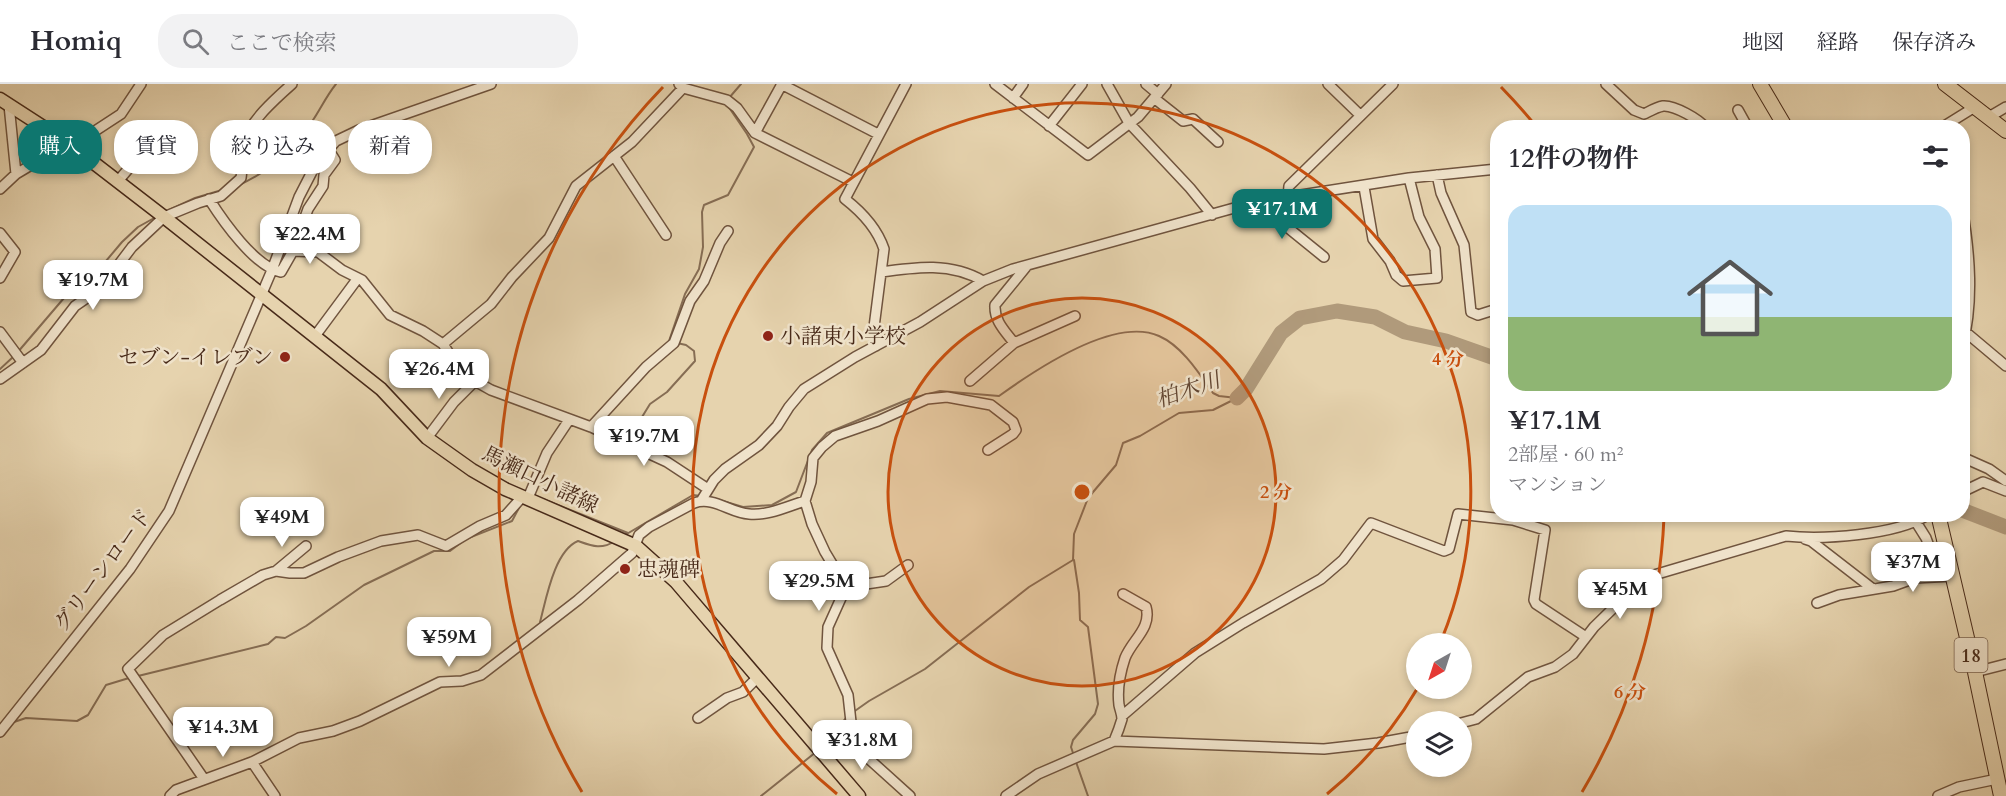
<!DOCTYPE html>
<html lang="ja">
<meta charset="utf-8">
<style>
:root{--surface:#fff;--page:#f2f2f3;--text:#2b2b33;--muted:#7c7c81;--line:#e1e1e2;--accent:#0f766e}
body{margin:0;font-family:Cardo,"Noto Serif JP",serif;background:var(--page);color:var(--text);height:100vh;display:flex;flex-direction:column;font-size:22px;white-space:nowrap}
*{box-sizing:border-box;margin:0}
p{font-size:20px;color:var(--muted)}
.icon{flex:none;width:33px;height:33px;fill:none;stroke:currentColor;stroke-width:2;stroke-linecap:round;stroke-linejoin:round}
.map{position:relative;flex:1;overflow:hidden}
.side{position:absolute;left:1490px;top:36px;width:480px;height:402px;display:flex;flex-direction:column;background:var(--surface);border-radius:24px;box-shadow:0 3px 9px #0003}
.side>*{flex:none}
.guide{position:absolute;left:18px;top:36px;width:570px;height:54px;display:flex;gap:12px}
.needle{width:39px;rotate:219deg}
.controls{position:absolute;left:1406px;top:549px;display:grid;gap:12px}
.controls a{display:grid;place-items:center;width:66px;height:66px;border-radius:50%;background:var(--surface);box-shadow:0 3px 9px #0003;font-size:30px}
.price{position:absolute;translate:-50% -51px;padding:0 14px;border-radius:12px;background:#fff;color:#222;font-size:20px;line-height:39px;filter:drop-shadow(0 2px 3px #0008)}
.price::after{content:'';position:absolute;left:50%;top:36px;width:18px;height:14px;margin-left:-9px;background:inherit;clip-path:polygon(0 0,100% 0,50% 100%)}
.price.on{background:var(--accent);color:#fff}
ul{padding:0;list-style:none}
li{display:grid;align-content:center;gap:12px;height:318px;padding:0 18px}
li span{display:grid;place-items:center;height:186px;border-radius:18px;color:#555}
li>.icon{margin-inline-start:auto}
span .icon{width:108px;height:108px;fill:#fffc;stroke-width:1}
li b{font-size:26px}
h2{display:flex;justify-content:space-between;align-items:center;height:72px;padding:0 18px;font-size:26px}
.pill{padding:0 21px;border-radius:24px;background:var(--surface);box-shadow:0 3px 9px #0003;font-size:21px;line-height:54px}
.pill.on{background:var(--accent);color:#fff}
header{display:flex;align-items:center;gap:36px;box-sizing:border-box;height:84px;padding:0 30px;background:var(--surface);border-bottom:2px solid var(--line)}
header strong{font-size:28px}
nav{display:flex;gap:33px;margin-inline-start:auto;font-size:21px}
.search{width:420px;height:54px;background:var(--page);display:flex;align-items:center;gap:15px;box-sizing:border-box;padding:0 21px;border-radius:24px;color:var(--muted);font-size:22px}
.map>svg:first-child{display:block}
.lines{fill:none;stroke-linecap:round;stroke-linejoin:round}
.stream{stroke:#866d54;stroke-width:2}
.river{stroke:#b09a7b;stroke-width:15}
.minor-casing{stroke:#70543e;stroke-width:12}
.major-casing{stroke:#482a19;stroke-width:15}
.highway-casing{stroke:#482a19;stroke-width:16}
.minor{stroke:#efe2ca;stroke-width:9}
.major{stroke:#e6d3ae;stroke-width:12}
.highway{stroke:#e6d3ae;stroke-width:14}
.ring{fill:none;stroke:#c8500f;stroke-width:3}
.poi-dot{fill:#8f2418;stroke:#efe2ca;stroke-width:2}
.labels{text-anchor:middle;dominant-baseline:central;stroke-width:5;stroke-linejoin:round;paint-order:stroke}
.shield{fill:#efe2ca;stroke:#7a614e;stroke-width:1.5}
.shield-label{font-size:20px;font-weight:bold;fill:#482a19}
.poi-label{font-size:21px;fill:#482a19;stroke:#efe2ca;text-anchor:start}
.street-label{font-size:21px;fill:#482a19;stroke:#efe2ca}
.water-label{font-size:22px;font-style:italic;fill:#624632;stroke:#efe2ca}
.centre{fill:#c8500f;stroke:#efe2ca;stroke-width:3}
.ring-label{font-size:18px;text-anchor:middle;font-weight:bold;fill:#c8500f;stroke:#efe2ca;stroke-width:5;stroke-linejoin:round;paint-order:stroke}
</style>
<header>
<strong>Homiq</strong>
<div class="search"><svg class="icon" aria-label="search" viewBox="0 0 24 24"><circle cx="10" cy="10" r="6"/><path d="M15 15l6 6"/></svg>ここで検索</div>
<nav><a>地図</a><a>経路</a><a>保存済み</a></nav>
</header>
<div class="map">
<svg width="2006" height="712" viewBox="0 0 2006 712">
<rect width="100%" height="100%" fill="#e6d3ae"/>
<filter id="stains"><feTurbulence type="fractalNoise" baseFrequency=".00333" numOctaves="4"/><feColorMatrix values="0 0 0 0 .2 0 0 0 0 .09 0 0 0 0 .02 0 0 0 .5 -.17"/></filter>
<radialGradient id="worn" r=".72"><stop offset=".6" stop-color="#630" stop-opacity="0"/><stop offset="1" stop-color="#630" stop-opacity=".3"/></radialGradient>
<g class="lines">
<!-- stream -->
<path class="stream" d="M729,14L741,0
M239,101C270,87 295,65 313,36C321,24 327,11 336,0
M169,126L195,114L222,106
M671,258L669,257L685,210L699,185L703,163L702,128L704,121L728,111L754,63L747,50L726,19
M17,269L64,214L95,190L122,158L138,143L156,133
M0,285L13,273
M634,346L650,320L667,308L695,277L694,267L686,261L677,259
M706,412L743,423L772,421L796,408L812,366L827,349L909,315L940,307L999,312C1035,286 1114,232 1159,252C1182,262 1199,289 1213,309L1219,312L1237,314
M543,415L628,449
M625,451L693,411L701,412
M1074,476L1079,509L1080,536L1088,543L1098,620L1095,630L1073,656L1071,663L1074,672
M540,538C546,516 554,467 578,457C592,462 601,466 615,457
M138,592L268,560L276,553L285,554L306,542L364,501L434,467H450L466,455L512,437L520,422
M852,629L869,617L925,585L1029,503L1073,476L1074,450L1088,414L1116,381L1123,359L1140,352L1179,329L1213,326L1237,314
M11,639L26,634L77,637L88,631L106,601L129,594
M822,661L848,632
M1076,678L1088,712
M761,712L816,668"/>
<!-- river -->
<path class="river" d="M1237,314L1246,305L1281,249L1300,234L1337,227L1375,233L1405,248L1446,257L1497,275
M1962,426L2006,443"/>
<defs>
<path id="minor" d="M679,0L683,4L727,16L737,24L755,49L853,98
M781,0L878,50
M995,0L1088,71L1138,33L1166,0
M1107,0L1129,39L1190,104L1212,131
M1146,0L1158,10
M1328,0L1360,31
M1606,0L1634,26L1644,30C1650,27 1657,23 1663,22C1674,21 1699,35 1706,44
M1013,14L1023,0
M1154,14L1183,37L1193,35L1218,58
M9,21L16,90
M1738,26L1748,44
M1989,33L2006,23
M1049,42L1082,0
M1941,44L1970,26L1974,22
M755,49L782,0
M75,64L95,47L121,30L141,0
M614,72L666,151
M1437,91L1441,109L1464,161L1471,228L1478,231L1497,225
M118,97L147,63
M1364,103L1373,155L1390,177L1396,191L1403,197L1437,194L1435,165L1419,133L1409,94
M0,105L16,90L68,59
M1288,113L1289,102L1393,0
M209,115C223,137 255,183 281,188L293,167L318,168L342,186L362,196L390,231L423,247L443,260L455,279L475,297L491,306L591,343L667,378L708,405
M1256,118L1324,173
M1962,123C1970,170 1974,218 1962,264
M0,149L15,168L0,194
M293,167L308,125L323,102L324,91L335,76L328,65
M881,188C916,183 951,178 983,197
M1962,245L2006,282
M0,248L23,279
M315,252L358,194
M1014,259C1005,247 994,237 995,221L1026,183
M443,260L491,220L512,193L549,154L576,102L632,58L683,4
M876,262L873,251L884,165C877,144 863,129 845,115L906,0
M0,295L41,266L75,222L101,204L132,163L164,133L198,119L221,112L241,94C243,83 240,69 243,60C250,37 275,15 292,0
M970,297L1014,259L1075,232
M591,343L646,283L674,259L690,217L704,197L720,159L728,147
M427,354L454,318L475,297
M1962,373L1989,385L2006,397
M1962,408L1983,398L2006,407
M528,414L547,369L569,336
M701,417L714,396L725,385L759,361L777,342L789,323L804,305L855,273L920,238L983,197L1013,185L1256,118L1409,94L1497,85
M1911,430L1926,454L1940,492
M1805,455L1811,457L1873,505
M276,487L290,489H304L338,473L381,457L418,451L446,462L480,442L506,431L523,412
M846,503L886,497L908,481
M1817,519L1839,511L1893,502L1915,494L1953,492
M1975,588L2006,580
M1122,632L1195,569L1243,539L1321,495L1343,476L1371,439L1444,467L1449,465L1458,430L1513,436L1545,446L1534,516L1536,520L1586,553
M698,634L727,614L743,608L757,594
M1461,639L1476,635L1528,593L1555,583L1573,570L1594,543L1638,500L1654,491L1786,452C1823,456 1895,451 1926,432
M0,648L130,485L169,427L272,186L299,113L317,78L336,57L359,46L491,0
M1114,657C1117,650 1120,642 1122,635C1122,630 1120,626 1119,621C1117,605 1120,589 1125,574C1132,556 1152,544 1146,523L1123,510
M252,678L275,712
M204,695L128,585L163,551L220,516L263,491L276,487L306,462
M170,712L176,706L252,678L299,654L333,647L360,637L440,598L462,597L481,591L578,516L632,469L639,451L649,443L694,419C714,412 730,429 749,430C768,432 788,422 805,417
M910,712L859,666L853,656L848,611L827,564L828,543L846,503L825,468L812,440L805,417L811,398L813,374L822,363L835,352L878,337L927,315L947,313L991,321L1013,338L1016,346L1013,350L988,366
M1006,712L1038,690L1114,657L1324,665L1378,659L1416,652
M1938,712L1959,703L1997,695"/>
<path id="major" d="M0,15L68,59L164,133L381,305L427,354L472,386L505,405L636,462L676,498L859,712"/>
<path id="highway" d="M1760,0L1786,44
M1945,0L2006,47
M1938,430L1975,588L2001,712"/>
</defs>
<!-- minor casing -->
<use href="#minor" class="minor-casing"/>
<!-- major casing -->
<use href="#major" class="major-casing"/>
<!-- highway casing -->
<use href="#highway" class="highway-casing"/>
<!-- minor -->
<use href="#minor" class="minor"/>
<!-- major -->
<use href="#major" class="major"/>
<!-- highway -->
<use href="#highway" class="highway"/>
</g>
<!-- distance rings -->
<circle cx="1082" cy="408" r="194" fill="#c8500f" fill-opacity=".12"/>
<g class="ring">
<circle cx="1082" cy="408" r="194"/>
<path d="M1417 605A389 389 0 0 1 1327 710M837 710A389 389 0 1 1 1441 557"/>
<path d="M1664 433A583 583 0 0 1 1582 708M582 708A583 583 0 0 1 663 3M1501 3A583 583 0 0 1 1535 41"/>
</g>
<!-- markers -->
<g class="poi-dot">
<circle cx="768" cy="252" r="6"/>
<circle cx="285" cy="273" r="6"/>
<circle cx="625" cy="485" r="6"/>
</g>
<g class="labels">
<!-- shield labels -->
<rect class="shield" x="1954.5" y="554" width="33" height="34" rx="4.5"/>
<g class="shield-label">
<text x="1971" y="571">18</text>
</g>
<!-- poi labels -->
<g class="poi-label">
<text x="780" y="252">小諸東小学校</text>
<text x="273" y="273" text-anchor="end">セブン-イレブン</text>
<text x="637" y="485">忠魂碑</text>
</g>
<!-- street labels -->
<g class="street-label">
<text transform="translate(540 396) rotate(26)">馬瀬口小諸線</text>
<text transform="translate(103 486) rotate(-53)">グリーンロード</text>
</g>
<!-- water labels -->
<g class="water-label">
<text transform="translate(1188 306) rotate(-19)">柏木川</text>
</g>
</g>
<circle cx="1082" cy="408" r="9" class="centre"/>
<g class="ring-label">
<text x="1448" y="281">4 分</text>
<text x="1276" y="414">2 分</text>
<text x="1630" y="614">6 分</text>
</g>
<rect width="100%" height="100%" filter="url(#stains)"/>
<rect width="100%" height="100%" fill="url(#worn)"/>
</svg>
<div class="controls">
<a><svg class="needle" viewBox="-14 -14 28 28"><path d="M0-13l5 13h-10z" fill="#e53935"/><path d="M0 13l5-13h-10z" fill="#7c7c81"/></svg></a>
<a><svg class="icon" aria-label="layers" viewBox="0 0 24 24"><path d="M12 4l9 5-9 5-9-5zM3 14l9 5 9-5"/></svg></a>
</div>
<b class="price on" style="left:1282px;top:156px">¥17.1M</b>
<b class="price" style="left:310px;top:181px">¥22.4M</b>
<b class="price" style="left:93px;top:227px">¥19.7M</b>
<b class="price" style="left:439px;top:316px">¥26.4M</b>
<b class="price" style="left:644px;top:383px">¥19.7M</b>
<b class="price" style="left:282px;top:464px">¥49M</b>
<b class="price" style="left:1913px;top:509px">¥37M</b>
<b class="price" style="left:819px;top:528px">¥29.5M</b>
<b class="price" style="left:1620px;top:536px">¥45M</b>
<b class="price" style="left:449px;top:584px">¥59M</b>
<b class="price" style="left:223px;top:674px">¥14.3M</b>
<b class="price" style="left:862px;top:687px">¥31.8M</b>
<div class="guide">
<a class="pill on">購入</a>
<a class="pill">賃貸</a>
<a class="pill">絞り込み</a>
<a class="pill">新着</a>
</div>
<section class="side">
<h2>12件の物件<svg class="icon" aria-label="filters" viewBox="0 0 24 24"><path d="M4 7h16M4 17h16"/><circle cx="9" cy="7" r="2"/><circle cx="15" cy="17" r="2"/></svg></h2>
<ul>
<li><span style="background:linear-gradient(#bfe0f5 60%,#8fb573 0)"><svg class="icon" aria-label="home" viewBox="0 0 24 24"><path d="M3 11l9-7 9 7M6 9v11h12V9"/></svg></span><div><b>¥17.1M</b><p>2部屋 · 60 m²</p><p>マンション</p></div></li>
</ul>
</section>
</div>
